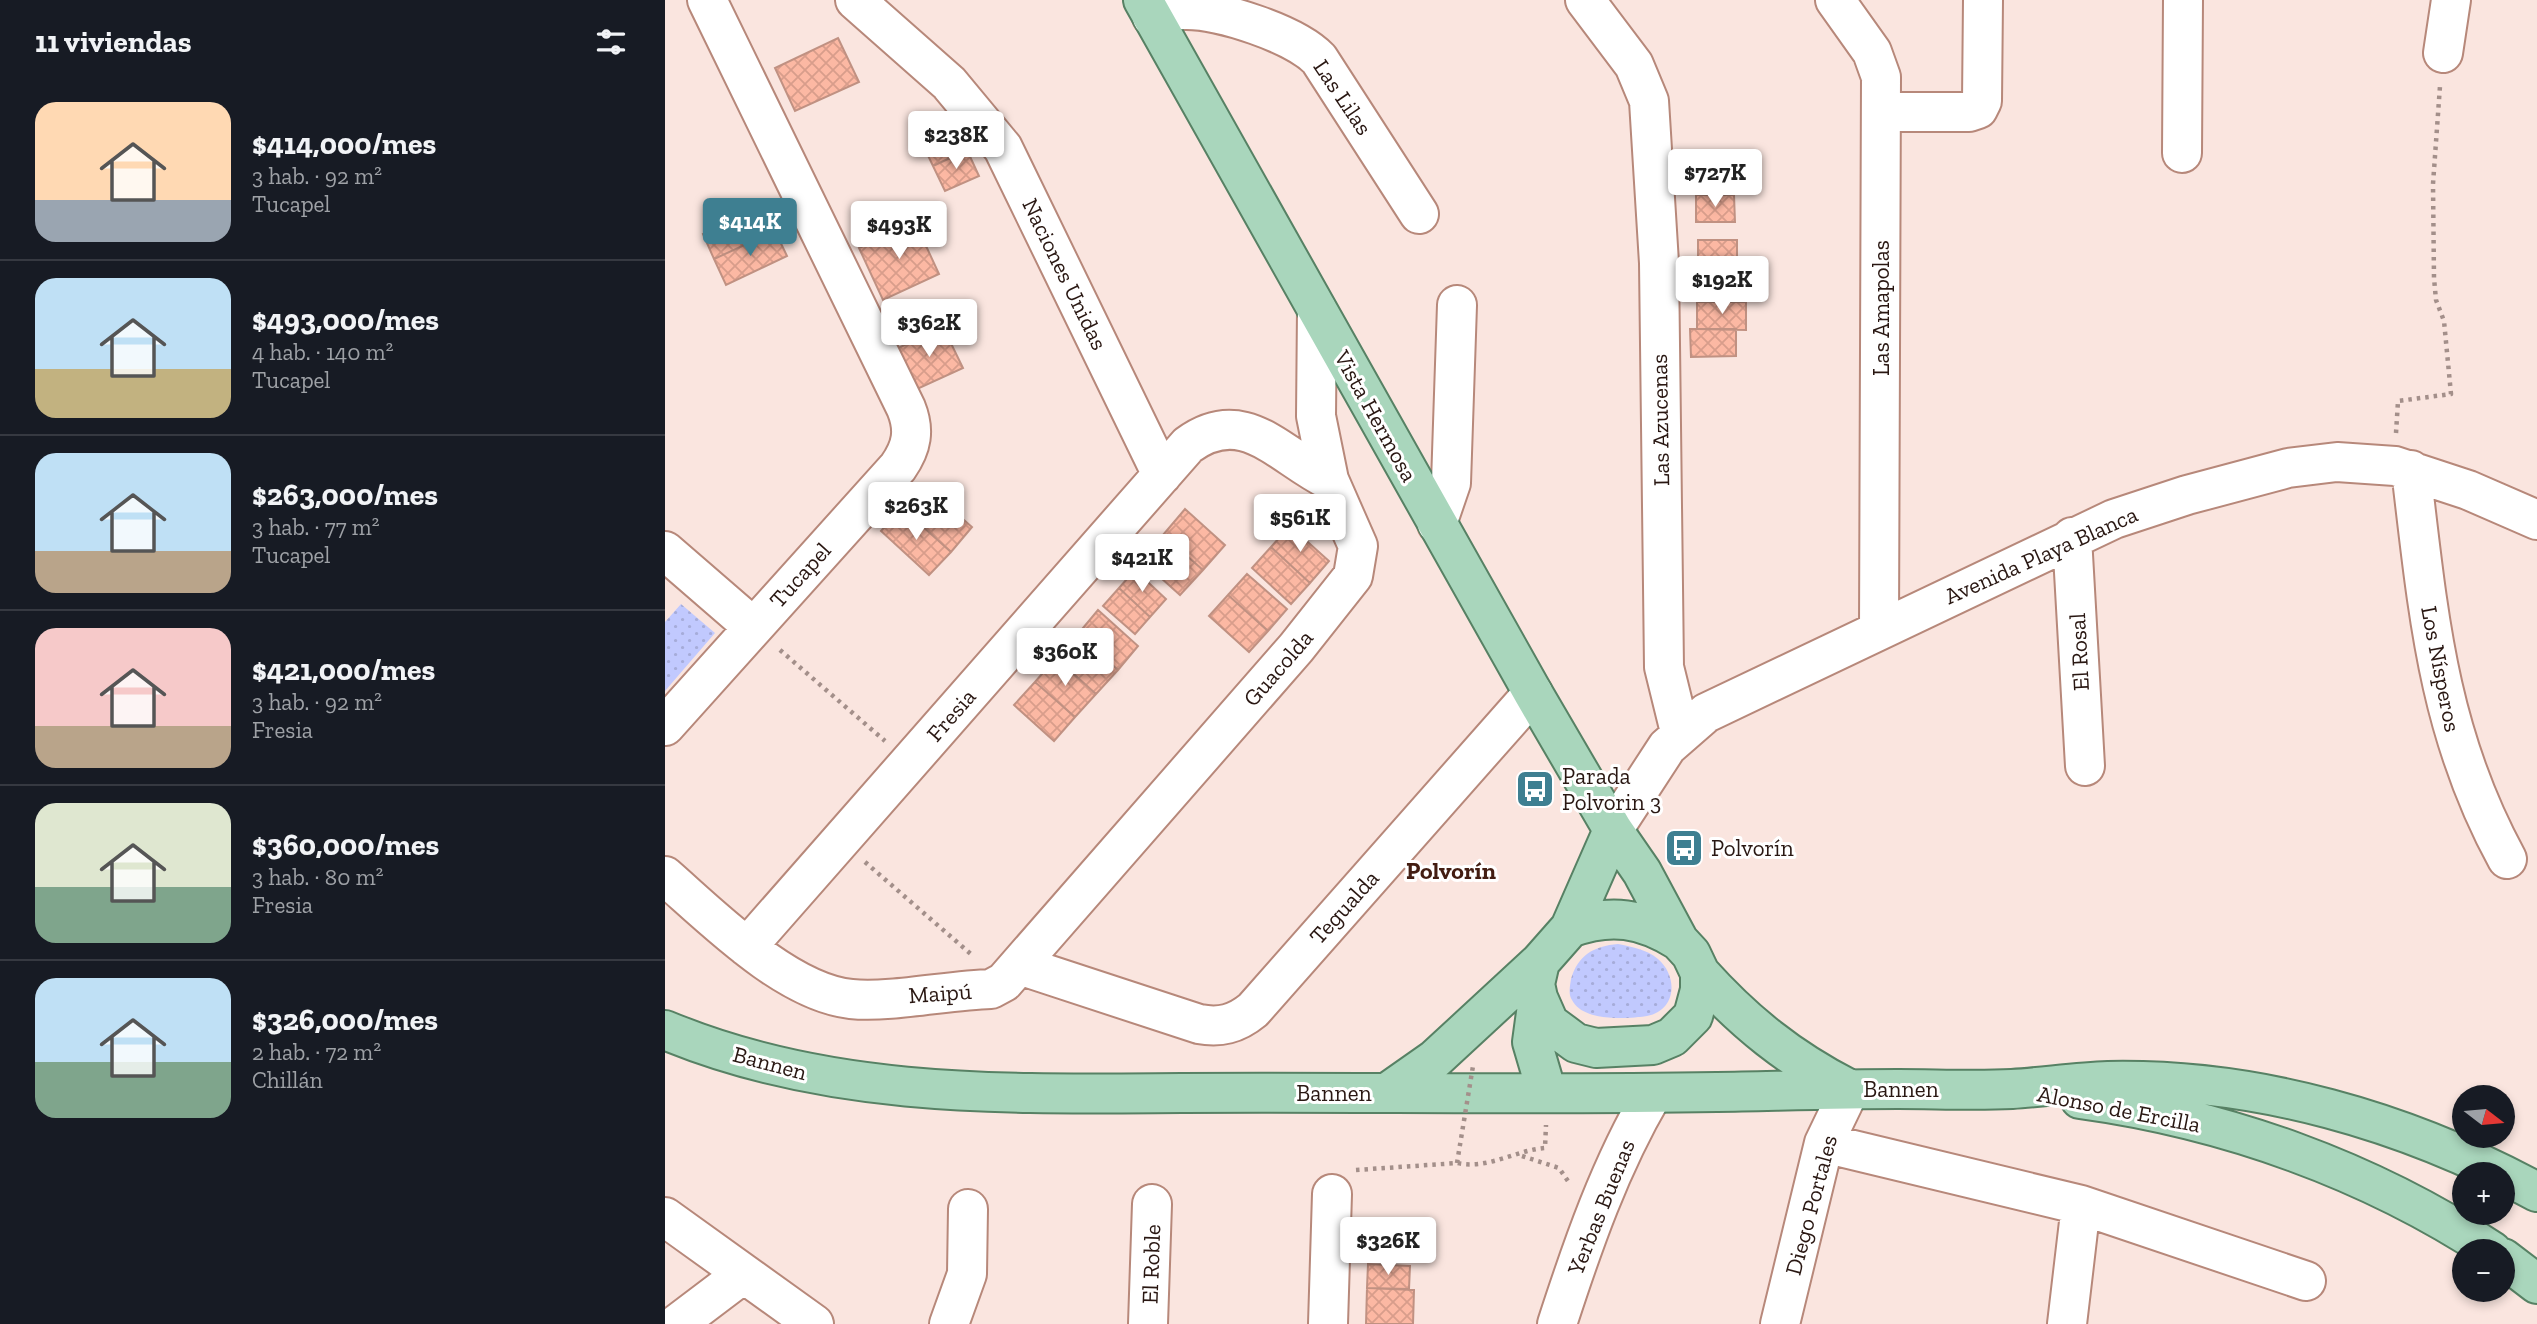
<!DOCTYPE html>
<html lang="es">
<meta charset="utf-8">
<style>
:root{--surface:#171b24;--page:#20242c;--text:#f1f3f6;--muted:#9ea1a6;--line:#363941;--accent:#3e7f91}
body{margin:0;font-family:"Zilla Slab",serif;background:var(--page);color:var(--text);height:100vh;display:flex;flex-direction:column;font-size:26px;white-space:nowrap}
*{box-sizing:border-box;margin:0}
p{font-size:23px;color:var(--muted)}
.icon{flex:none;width:38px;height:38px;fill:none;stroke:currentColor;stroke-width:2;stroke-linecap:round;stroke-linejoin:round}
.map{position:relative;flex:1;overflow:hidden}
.details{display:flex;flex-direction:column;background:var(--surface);width:665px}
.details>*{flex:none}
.needle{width:46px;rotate:106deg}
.controls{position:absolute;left:1787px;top:1085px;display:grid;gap:14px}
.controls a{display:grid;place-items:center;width:63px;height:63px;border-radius:50%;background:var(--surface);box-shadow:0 4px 10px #0003;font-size:35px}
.price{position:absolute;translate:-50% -60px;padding:0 16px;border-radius:7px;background:#fff;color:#222;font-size:23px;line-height:46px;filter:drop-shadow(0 2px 4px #0008)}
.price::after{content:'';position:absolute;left:50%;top:42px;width:21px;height:16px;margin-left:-10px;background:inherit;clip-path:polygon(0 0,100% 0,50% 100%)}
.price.on{background:var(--accent);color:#fff}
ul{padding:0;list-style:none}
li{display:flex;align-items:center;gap:21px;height:175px;padding:0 35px}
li+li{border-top:2px solid var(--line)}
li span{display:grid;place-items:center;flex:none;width:196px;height:140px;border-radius:21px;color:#555}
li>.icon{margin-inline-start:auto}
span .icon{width:84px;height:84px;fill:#fffc;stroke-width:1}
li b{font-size:30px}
h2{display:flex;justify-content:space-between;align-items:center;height:84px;padding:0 35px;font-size:30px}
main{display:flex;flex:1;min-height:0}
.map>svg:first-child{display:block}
.grass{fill:url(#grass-dots)}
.building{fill:url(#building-cross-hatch);stroke:#c09182;stroke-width:2}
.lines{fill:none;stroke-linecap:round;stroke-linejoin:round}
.minor-casing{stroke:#b7887a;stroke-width:42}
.major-casing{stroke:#578164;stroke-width:42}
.path{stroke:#a38f8a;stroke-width:4.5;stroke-dasharray:3.5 5;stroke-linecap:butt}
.minor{stroke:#fff;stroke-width:38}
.major{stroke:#a9d6bc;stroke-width:38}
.path-bridge{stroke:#a38f8a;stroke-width:4.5;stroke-dasharray:3.5 5;stroke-linecap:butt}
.labels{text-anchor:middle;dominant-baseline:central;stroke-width:6;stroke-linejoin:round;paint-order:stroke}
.street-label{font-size:23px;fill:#291712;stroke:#fff}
.poi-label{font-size:23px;fill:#291712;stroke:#fff;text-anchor:start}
.neighbourhood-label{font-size:24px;font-weight:bold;fill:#431d12;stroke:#fff}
</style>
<main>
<section class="details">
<h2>11 viviendas<svg class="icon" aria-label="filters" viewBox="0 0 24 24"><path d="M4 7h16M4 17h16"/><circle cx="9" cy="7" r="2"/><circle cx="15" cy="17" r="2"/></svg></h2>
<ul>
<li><span style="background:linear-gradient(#ffd9b3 70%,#9aa5b1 0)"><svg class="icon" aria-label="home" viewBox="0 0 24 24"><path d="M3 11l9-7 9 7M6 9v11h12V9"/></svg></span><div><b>$414,000/mes</b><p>3 hab. · 92 m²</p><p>Tucapel</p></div></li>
<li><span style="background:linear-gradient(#bfe0f5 65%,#c2b280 0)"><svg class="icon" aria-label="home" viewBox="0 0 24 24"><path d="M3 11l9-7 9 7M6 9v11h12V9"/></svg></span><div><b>$493,000/mes</b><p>4 hab. · 140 m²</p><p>Tucapel</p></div></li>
<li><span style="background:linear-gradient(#bfe0f5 70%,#b9a48a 0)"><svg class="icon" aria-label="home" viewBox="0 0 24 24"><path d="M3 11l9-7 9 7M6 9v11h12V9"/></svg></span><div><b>$263,000/mes</b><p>3 hab. · 77 m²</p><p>Tucapel</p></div></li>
<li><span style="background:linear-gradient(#f6c9c9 70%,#b9a48a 0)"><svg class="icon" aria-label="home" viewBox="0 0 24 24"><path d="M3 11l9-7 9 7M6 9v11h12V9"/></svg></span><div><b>$421,000/mes</b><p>3 hab. · 92 m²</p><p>Fresia</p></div></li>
<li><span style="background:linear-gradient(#dfe7d0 60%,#7fa58c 0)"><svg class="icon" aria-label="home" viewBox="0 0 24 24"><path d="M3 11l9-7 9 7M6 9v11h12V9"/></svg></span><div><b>$360,000/mes</b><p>3 hab. · 80 m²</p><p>Fresia</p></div></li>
<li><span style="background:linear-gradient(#bfe0f5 60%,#7fa58c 0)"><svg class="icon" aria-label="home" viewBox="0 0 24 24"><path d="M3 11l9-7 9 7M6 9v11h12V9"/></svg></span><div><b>$326,000/mes</b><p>2 hab. · 72 m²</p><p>Chillán</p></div></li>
</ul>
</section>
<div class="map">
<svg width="1872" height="1324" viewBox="0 0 1872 1324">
<defs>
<pattern id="grass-dots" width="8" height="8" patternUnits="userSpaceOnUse" patternTransform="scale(1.75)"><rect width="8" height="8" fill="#c1c9fe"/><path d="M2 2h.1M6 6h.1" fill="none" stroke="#a6acd9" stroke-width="1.8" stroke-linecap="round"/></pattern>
<pattern id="building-cross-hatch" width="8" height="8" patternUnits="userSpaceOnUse" patternTransform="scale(1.75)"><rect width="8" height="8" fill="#fcb8a3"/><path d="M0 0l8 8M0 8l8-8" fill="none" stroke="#d89d8b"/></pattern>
</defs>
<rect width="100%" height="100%" fill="#fae5df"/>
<!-- grass -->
<path class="grass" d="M16,604L50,633L0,691V622Z
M953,944C967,947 981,949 993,959C1013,976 1012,1010 982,1016C962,1019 918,1022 907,1000C903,994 905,986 906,979C913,955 929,946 953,944Z"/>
<!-- building -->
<path class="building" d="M173,38L194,82L130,111L110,68Z
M291,125L302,150L268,166L256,141Z
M302,150L314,176L280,191L268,166Z
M1031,168H1070L1069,195H1031Z
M1031,195H1069L1070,222H1031Z
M98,205L110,231L49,259L38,234Z
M250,222L274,274L218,300L194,248Z
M110,231L122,256L61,285L49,259Z
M1033,240H1072V267H1033Z
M1033,267H1072V294H1033Z
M1032,302H1081V330L1032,329Z
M278,327L298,368L250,390L231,349Z
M1025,329H1071V356L1026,357Z
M258,484L307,527L286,552L237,508Z
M237,508L286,552L264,575L216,531Z
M520,509L560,545L538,570L498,535Z
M625,526L664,561L645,583L606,547Z
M498,535L538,570L515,595L476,560Z
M606,547L645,583L626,604L587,568Z
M470,570L501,599L485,617L454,588Z
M582,574L622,609L603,631L563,595Z
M454,588L485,617L470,634L438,606Z
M563,595L603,631L584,652L544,616Z
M433,610L473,646L453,670L413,634Z
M413,634L453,670L431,694L391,658Z
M391,658L431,694L410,717L370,682Z
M370,682L410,717L389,741L349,705Z
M703,1264L745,1266L744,1289L702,1288Z
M702,1288L749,1290L748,1324H701Z"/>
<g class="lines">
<defs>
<path id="minor" d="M190,0L284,83L338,148L497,475
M920,0L969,65L984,101L994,263L999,667L1015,732
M1170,0L1207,52L1216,77L1214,629
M487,17C498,14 508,10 519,10C554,9 630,34 654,59L754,214
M1778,53L1786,0
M1216,112H1304L1313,109L1317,101L1318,0
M1517,153L1518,0
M1746,470C1763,611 1772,731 1842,859
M772,524L786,483L792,305
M1407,537L1420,766
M0,551L88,627
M0,726L233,467C247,447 250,430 241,408L42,0
M948,830L1002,747L1041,713L1449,519L1522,495L1623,468L1672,462L1730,466L1803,490L1872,520
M0,876C48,918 121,992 186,999C226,1003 284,990 326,989L339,982L631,648L688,576L693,546L664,480L651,416L652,310
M82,947L523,445C579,404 615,456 664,480
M354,965L534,1024C555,1028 571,1024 588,1010L868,693
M1159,1143L1416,1205L1641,1281
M0,1217L149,1324
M12,1324L78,1274
M284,1324L302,1274L303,1209
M483,1324L487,1204
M663,1324L667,1194
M892,1324C918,1244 945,1166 988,1093
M1115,1324L1159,1143L1185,1089
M1402,1324L1416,1205"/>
<path id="major" d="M478,0L868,693L948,830L977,872L1014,941L1026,954L1035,973V990L1028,1016L1007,1037L988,1045L931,1048L911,1043L884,1023L873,998L870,984L875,962L905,928L948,830
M905,928C946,913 977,918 1014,941
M1035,973C1079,1022 1125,1059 1184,1089
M873,998L867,1042L882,1093
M0,1030C165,1099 342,1094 517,1093C695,1092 873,1095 1052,1092C1112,1091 1172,1089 1233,1089C1271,1089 1310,1091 1347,1089C1379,1087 1411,1082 1443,1081C1592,1078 1741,1121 1872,1192
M723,1092L770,1059L875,962
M1415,1099C1561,1119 1704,1170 1827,1251
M1838,1258L1872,1284"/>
</defs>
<!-- minor casing -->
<use href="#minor" class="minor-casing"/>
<!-- major casing -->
<use href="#major" class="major-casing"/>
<!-- path -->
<path class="path" d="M1731,433L1733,401L1786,394L1779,321L1771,300L1769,278L1768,184L1775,86
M115,650L220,741
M200,862L307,955
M857,1156L894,1168L905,1184
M691,1170L792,1163C822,1170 851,1150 880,1148L881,1125"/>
<!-- minor -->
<use href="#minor" class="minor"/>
<!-- major -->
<use href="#major" class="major"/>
<!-- path-bridge -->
<path class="path-bridge" d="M792,1163L808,1066"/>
</g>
<!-- icons -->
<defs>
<symbol id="bus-square" viewBox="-11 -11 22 22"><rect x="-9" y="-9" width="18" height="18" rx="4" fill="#3e7f91" stroke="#fff"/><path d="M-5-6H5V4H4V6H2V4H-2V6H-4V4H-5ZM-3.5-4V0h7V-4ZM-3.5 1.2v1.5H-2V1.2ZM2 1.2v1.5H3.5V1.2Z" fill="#fff"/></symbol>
</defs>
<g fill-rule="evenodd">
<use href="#bus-square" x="848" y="767" width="44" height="44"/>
<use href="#bus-square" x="997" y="826" width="44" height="44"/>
</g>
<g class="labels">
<!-- street labels -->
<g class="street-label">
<text transform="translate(678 97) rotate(56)">Las Lilas</text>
<text transform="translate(400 274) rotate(64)">Naciones Unidas</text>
<text transform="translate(1216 308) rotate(-90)">Las Amapolas</text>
<text transform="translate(711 416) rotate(61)">Vista Hermosa</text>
<text transform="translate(995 420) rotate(-91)">Las Azucenas</text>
<text transform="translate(1376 555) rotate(-24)">Avenida Playa Blanca</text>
<text transform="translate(135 575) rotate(-48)">Tucapel</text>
<text transform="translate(1414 652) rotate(-93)">El Rosal</text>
<text transform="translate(613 668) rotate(-49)">Guacolda</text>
<text transform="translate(1776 669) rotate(79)">Los Nísperos</text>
<text transform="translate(286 715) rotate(-49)">Fresia</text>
<text transform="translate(679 907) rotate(-48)">Tegualda</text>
<text transform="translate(275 993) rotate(-4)">Maipú</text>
<text transform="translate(105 1063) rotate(15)">Bannen</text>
<text x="1236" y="1089">Bannen</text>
<text x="669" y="1093">Bannen</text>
<text transform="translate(1454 1109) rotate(11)">Alonso de Ercilla</text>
<text transform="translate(1146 1205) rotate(-75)">Diego Portales</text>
<text transform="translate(936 1207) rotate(-68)">Yerbas Buenas</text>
<text transform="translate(486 1264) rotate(-88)">El Roble</text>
</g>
<!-- poi labels -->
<g class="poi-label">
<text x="897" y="776">Parada<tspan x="897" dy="26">Polvorin 3</tspan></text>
<text x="1046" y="848">Polvorín</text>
</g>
<!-- neighbourhood labels -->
<g class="neighbourhood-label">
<text x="786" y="870">Polvorín</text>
</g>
</g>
</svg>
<div class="controls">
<a><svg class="needle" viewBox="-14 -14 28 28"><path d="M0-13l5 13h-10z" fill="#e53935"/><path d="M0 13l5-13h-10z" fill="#9ea1a6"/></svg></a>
<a>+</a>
<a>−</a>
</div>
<b class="price" style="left:291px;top:171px">$238K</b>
<b class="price" style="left:1050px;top:209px">$727K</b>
<b class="price on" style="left:85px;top:258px">$414K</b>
<b class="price" style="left:234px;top:261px">$493K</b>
<b class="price" style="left:1057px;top:316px">$192K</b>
<b class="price" style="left:264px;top:359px">$362K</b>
<b class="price" style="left:251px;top:542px">$263K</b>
<b class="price" style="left:635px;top:554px">$561K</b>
<b class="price" style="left:477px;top:594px">$421K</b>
<b class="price" style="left:400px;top:688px">$360K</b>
<b class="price" style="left:723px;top:1277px">$326K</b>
</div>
</main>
